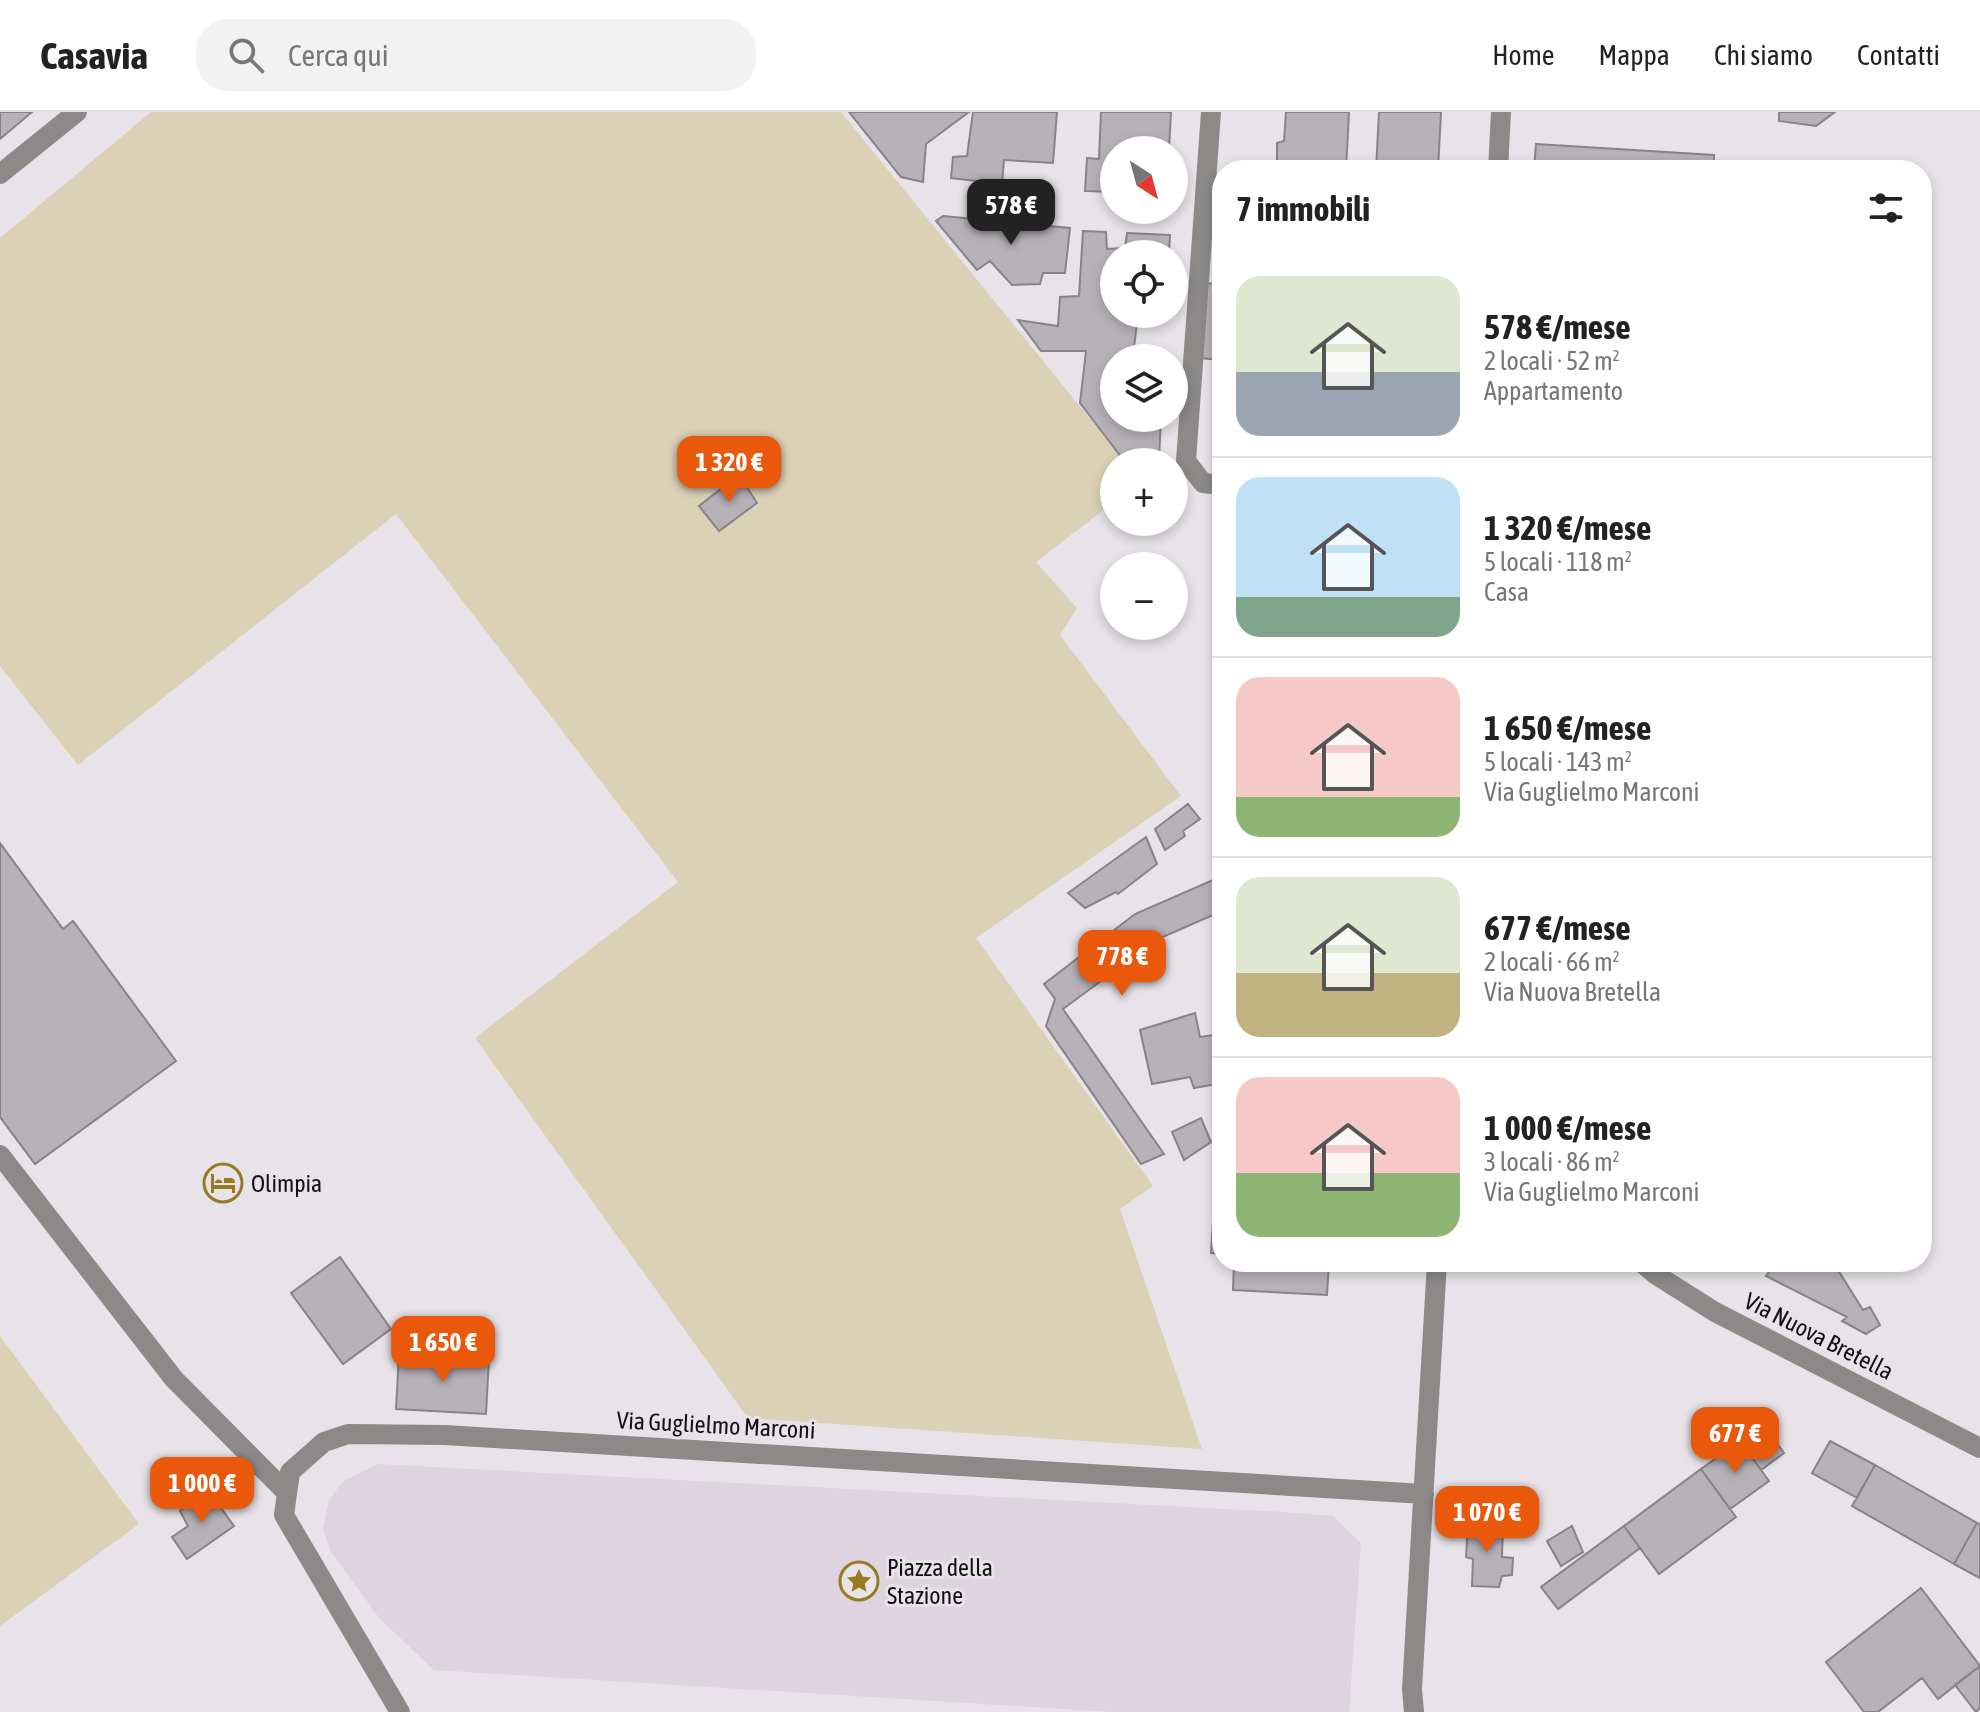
<!DOCTYPE html>
<html lang="it">
<meta charset="utf-8">
<style>
:root{--surface:#fff;--page:#f2f2f2;--text:#222;--muted:#767676;--line:#e0e0e0;--accent:#ea580c}
body{margin:0;font-family:"Asap Condensed",sans-serif;background:var(--page);color:var(--text);height:100vh;display:flex;flex-direction:column;font-size:30px;white-space:nowrap}
*{box-sizing:border-box;margin:0}
p{font-size:26px;color:var(--muted)}
.icon{flex:none;width:44px;height:44px;fill:none;stroke:currentColor;stroke-width:2;stroke-linecap:round;stroke-linejoin:round}
.map{position:relative;flex:1;overflow:hidden}
.drawer{position:absolute;left:1212px;top:48px;width:720px;height:1112px;display:flex;flex-direction:column;background:var(--surface);border-radius:32px;box-shadow:0 4px 12px #0003}
.drawer>*{flex:none}
.needle{width:52px;rotate:144deg}
.tools{position:absolute;left:1100px;top:24px;display:grid;gap:16px}
.tools a{display:grid;place-items:center;width:88px;height:88px;border-radius:50%;background:var(--surface);box-shadow:0 4px 12px #0003;font-size:40px}
.price{position:absolute;translate:-50% -68px;padding:0 18px;border-radius:16px;background:var(--accent);color:#fff;font-size:26px;line-height:52px;filter:drop-shadow(0 2px 4px #0008)}
.price::after{content:'';position:absolute;left:50%;top:48px;width:24px;height:18px;margin-left:-12px;background:inherit;clip-path:polygon(0 0,100% 0,50% 100%)}
.price.on{background:#222;color:#fff}
ul{padding:0;list-style:none}
li{display:flex;align-items:center;gap:24px;height:200px;padding:0 24px}
li+li{border-top:2px solid var(--line)}
li span{display:grid;place-items:center;flex:none;width:224px;height:160px;border-radius:24px;color:#555}
li>.icon{margin-inline-start:auto}
span .icon{width:96px;height:96px;fill:#fffc;stroke-width:1}
li b{font-size:34px}
h2{display:flex;justify-content:space-between;align-items:center;height:96px;padding:0 24px;font-size:34px}
header{display:flex;align-items:center;gap:48px;box-sizing:border-box;height:112px;padding:0 40px;background:var(--surface);border-bottom:2px solid var(--line)}
header strong{font-size:38px}
nav{display:flex;gap:44px;margin-inline-start:auto;font-size:28px}
.search{width:560px;height:72px;background:var(--page);display:flex;align-items:center;gap:20px;box-sizing:border-box;padding:0 28px;border-radius:32px;color:var(--muted);font-size:30px}
.map>svg:first-child{display:block}
.built{fill:#ded4df}
.green{fill:#dbd1b7}
.building{fill:#b7b2b8;stroke:#878388;stroke-width:2}
.lines{fill:none;stroke-linecap:round;stroke-linejoin:round}
.minor{stroke:#8b8a88;stroke-width:20}
.labels{text-anchor:middle;dominant-baseline:central;stroke-width:6;stroke-linejoin:round;paint-order:stroke}
.poi-label{font-size:24px;fill:#121012;stroke:#e7e3e8;text-anchor:start}
.street-label{font-size:24px;fill:#121012;stroke:#e7e3e8}
</style>
<header>
<strong>Casavia</strong>
<div class="search"><svg class="icon" aria-label="search" viewBox="0 0 24 24"><circle cx="10" cy="10" r="6"/><path d="M15 15l6 6"/></svg>Cerca qui</div>
<nav><a>Home</a><a>Mappa</a><a>Chi siamo</a><a>Contatti</a></nav>
</header>
<div class="map">
<svg width="1980" height="1600" viewBox="0 0 1980 1600">
<rect width="100%" height="100%" fill="#e7e3e8"/>
<!-- built -->
<path class="built" d="M378,1352L1283,1400L1333,1404L1361,1431L1349,1600H1112L434,1558L380,1507L331,1440L323,1416L329,1389L342,1370Z"/>
<!-- green -->
<path class="green" d="M151,0H841L1125,350H1114V390L1036,450L1077,496L1060,523L1181,684L976,826L1153,1074L1120,1097L1202,1337L748,1306L475,926L678,770L396,402L78,653L0,554V126Z
M0,1224L139,1412L0,1514Z"/>
<!-- building -->
<path class="building" d="M0,0H32L0,27Z
M849,0H969L926,32L923,70L901,65Z
M973,0H1057L1053,51L1004,48L1002,72L951,66L953,45L967,44Z
M1101,0H1171L1169,38H1114V80L1085,79L1087,46L1099,47Z
M1286,0H1349L1346,58H1277V31L1284,29Z
M1379,0H1441L1438,58H1376Z
M1779,0H1835L1816,14L1779,9Z
M1536,32L1714,43V58H1534Z
M943,104L1070,116L1065,161H1043L1040,172L1012,173L990,149L977,158L936,109Z
M1083,119L1106,120L1107,137L1125,136L1127,121L1170,123L1169,142H1114V202H1138L1133,244L1165,246H1114V306H1161L1159,348L1148,350H1125L1080,291L1086,239H1041L1018,208L1058,214L1060,185L1079,184Z
M1202,171L1222,172V248L1200,246Z
M739,363L757,391L719,419L699,394Z
M1188,692L1200,707L1183,719L1185,724L1165,738L1155,717Z
M1146,725L1157,752L1118,782L1116,780L1085,796L1068,781Z
M0,731L63,817L73,809L176,949L35,1052L0,1005Z
M1222,764V799L1158,827L1063,897L1164,1042L1141,1052L1046,914L1055,887L1044,872L1135,802Z
M1195,901L1200,925L1222,922V971L1194,976L1190,965L1152,972L1140,918Z
M1201,1006L1211,1030L1184,1048L1172,1020Z
M1213,1108H1222V1142L1211,1141Z
M340,1145L391,1217L343,1252L291,1181Z
M1234,1150H1329L1327,1183L1233,1178Z
M1776,1150H1833L1863,1198L1870,1195L1880,1213L1866,1222L1842,1209L1847,1205L1766,1164Z
M399,1242L489,1246L486,1302L396,1297Z
M1763,1312L1784,1341L1761,1358L1740,1329Z
M1740,1329L1769,1369L1730,1397L1701,1357Z
M1830,1329L1875,1353L1857,1386L1812,1361Z
M1875,1353L1977,1411L1954,1452L1852,1394Z
M1701,1357L1736,1405L1659,1462L1624,1414Z
M208,1378L234,1414L187,1447L172,1425L188,1414L180,1399Z
M1468,1411H1503L1502,1445L1513,1446L1512,1463L1502,1464L1499,1475L1472,1474L1473,1447L1466,1445Z
M1977,1411L1980,1412V1466L1954,1452Z
M1572,1414L1583,1440L1561,1454L1547,1429Z
M1624,1414L1640,1436L1558,1497L1541,1475Z
M1921,1476L1980,1554L1938,1587L1922,1566L1878,1600H1864L1826,1550Z
M1980,1554V1596L1976,1600L1955,1573Z"/>
<g class="lines">
<!-- minor -->
<path class="minor" d="M1211,0L1186,349L1203,371L1222,373
M1498,58L1501,0
M0,62L77,0
M0,1043L174,1267L287,1381
M1641,1150L1655,1162L1715,1200L1980,1336
M400,1600L284,1403L290,1360L324,1330L348,1322L445,1323L1424,1382
M1414,1600L1412,1577L1437,1150"/>
</g>
<!-- icons -->
<defs>
<symbol id="hotel-ring" viewBox="-11 -11 22 22"><circle r="9.5" fill="#e7e3e8" stroke="#977b23" stroke-width="1.5"/><path d="M-6-4.5h1.5V1H6V5H4.5V3h-9V5H-6ZM-4 0a1.8 1.8 0 1 1 3.6 0ZM.5 0V-2.5h3Q6-2.5 6 0Z" fill="#977b23"/></symbol>
<symbol id="sight-ring" viewBox="-11 -11 22 22"><circle r="9.5" fill="#e7e3e8" stroke="#977b23" stroke-width="1.5"/><path d="M0-6L1.8-2.2L6-1.7L2.9 1.2L3.7 5.4L0 3.3L-3.7 5.4L-2.9 1.2L-6-1.7L-1.8-2.2Z" fill="#977b23"/></symbol>
</defs>
<g fill-rule="evenodd">
<use href="#hotel-ring" x="201" y="1049" width="44" height="44"/>
<use href="#sight-ring" x="837" y="1447" width="44" height="44"/>
</g>
<g class="labels">
<!-- poi labels -->
<g class="poi-label">
<text x="251" y="1071">Olimpia</text>
<text x="887" y="1455">Piazza della<tspan x="887" dy="28">Stazione</tspan></text>
</g>
<!-- street labels -->
<g class="street-label">
<text transform="translate(1819 1224) rotate(27)">Via Nuova Bretella</text>
<text transform="translate(716 1313) rotate(3)">Via Guglielmo Marconi</text>
</g>
</g>
</svg>
<div class="tools">
<a><svg class="needle" viewBox="-14 -14 28 28"><path d="M0-13l5 13h-10z" fill="#e53935"/><path d="M0 13l5-13h-10z" fill="#767676"/></svg></a>
<a><svg class="icon" aria-label="locate" viewBox="0 0 24 24"><circle cx="12" cy="12" r="6"/><path d="M12 2v4M12 18v4M2 12h4M18 12h4"/></svg></a>
<a><svg class="icon" aria-label="layers" viewBox="0 0 24 24"><path d="M12 4l9 5-9 5-9-5zM3 14l9 5 9-5"/></svg></a>
<a>+</a>
<a>−</a>
</div>
<b class="price on" style="left:1011px;top:135px">578 €</b>
<b class="price" style="left:729px;top:392px">1 320 €</b>
<b class="price" style="left:1122px;top:886px">778 €</b>
<b class="price" style="left:443px;top:1272px">1 650 €</b>
<b class="price" style="left:1735px;top:1363px">677 €</b>
<b class="price" style="left:202px;top:1413px">1 000 €</b>
<b class="price" style="left:1487px;top:1442px">1 070 €</b>
<section class="drawer">
<h2>7 immobili<svg class="icon" aria-label="filters" viewBox="0 0 24 24"><path d="M4 7h16M4 17h16"/><circle cx="9" cy="7" r="2"/><circle cx="15" cy="17" r="2"/></svg></h2>
<ul>
<li><span style="background:linear-gradient(#dfe7d0 60%,#9aa5b1 0)"><svg class="icon" aria-label="home" viewBox="0 0 24 24"><path d="M3 11l9-7 9 7M6 9v11h12V9"/></svg></span><div><b>578 €/mese</b><p>2 locali · 52 m²</p><p>Appartamento</p></div></li>
<li><span style="background:linear-gradient(#bfe0f5 75%,#7fa58c 0)"><svg class="icon" aria-label="home" viewBox="0 0 24 24"><path d="M3 11l9-7 9 7M6 9v11h12V9"/></svg></span><div><b>1 320 €/mese</b><p>5 locali · 118 m²</p><p>Casa</p></div></li>
<li><span style="background:linear-gradient(#f6c9c9 75%,#8fb573 0)"><svg class="icon" aria-label="home" viewBox="0 0 24 24"><path d="M3 11l9-7 9 7M6 9v11h12V9"/></svg></span><div><b>1 650 €/mese</b><p>5 locali · 143 m²</p><p>Via Guglielmo Marconi</p></div></li>
<li><span style="background:linear-gradient(#dfe7d0 60%,#c2b280 0)"><svg class="icon" aria-label="home" viewBox="0 0 24 24"><path d="M3 11l9-7 9 7M6 9v11h12V9"/></svg></span><div><b>677 €/mese</b><p>2 locali · 66 m²</p><p>Via Nuova Bretella</p></div></li>
<li><span style="background:linear-gradient(#f6c9c9 60%,#8fb573 0)"><svg class="icon" aria-label="home" viewBox="0 0 24 24"><path d="M3 11l9-7 9 7M6 9v11h12V9"/></svg></span><div><b>1 000 €/mese</b><p>3 locali · 86 m²</p><p>Via Guglielmo Marconi</p></div></li>
</ul>
</section>
</div>
